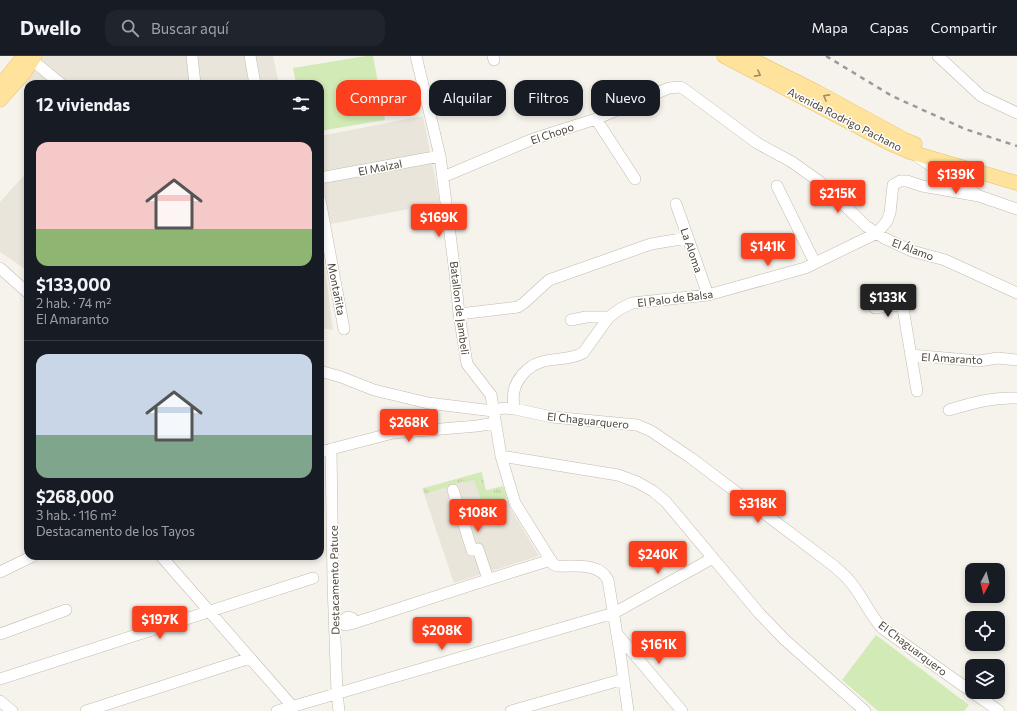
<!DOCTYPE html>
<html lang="es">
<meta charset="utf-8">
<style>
:root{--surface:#171b24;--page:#20242c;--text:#f1f3f6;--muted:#9ea1a6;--line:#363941;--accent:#fc3f1d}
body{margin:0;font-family:Commissioner,sans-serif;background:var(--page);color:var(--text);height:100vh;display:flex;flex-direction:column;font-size:15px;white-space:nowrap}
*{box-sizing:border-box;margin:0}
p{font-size:13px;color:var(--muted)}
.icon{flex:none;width:22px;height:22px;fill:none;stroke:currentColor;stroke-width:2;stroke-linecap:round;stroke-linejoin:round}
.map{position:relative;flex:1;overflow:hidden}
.drawer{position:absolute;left:24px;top:24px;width:300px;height:480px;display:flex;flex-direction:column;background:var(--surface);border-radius:12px;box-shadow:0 2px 6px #0003}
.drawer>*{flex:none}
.top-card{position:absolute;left:336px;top:24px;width:380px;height:36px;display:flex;gap:8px}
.needle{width:26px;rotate:187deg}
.controls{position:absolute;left:965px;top:507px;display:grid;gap:8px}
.controls a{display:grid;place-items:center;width:40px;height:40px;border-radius:8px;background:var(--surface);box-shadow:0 2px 6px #0003;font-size:20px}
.price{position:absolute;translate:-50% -34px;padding:0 9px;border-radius:4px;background:var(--accent);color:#fff;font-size:13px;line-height:26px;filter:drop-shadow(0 1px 2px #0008)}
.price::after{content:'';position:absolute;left:50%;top:24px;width:12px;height:9px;margin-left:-6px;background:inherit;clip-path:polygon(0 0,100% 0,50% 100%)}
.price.current{background:#222;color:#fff}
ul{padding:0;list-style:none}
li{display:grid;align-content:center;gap:8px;height:212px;padding:0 12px}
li+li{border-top:1px solid var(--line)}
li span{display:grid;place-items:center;height:124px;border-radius:12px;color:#555}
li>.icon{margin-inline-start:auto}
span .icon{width:72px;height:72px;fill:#fffc;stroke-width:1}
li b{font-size:17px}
h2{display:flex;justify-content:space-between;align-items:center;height:48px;padding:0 12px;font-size:17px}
.pill{padding:0 14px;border-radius:12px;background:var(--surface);box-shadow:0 2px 6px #0003;font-size:14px;line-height:36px}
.pill.current{background:var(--accent);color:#fff}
header{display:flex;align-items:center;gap:24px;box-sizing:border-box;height:56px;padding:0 20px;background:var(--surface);border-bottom:1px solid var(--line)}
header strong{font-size:19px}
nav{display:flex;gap:22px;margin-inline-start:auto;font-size:14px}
.search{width:280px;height:36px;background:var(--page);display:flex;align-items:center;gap:10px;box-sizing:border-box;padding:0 14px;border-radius:12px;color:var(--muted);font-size:15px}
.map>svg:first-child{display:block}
.residential{fill:#eae5da}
.grass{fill:url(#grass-tufts)}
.pitch{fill:#d2eab5}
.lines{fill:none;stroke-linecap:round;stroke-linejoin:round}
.minor-casing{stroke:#c2bbae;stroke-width:12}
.major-casing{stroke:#e6c16a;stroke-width:15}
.minor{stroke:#fff;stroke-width:11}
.major{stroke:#ffe39c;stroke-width:14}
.rail{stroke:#9a9a9a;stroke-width:2.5;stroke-dasharray:5 5;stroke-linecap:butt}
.oneway{stroke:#9c8c66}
.labels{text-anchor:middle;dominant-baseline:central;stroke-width:3;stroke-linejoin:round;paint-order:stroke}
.street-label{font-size:11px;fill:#4b4439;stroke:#fff}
</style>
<header>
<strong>Dwello</strong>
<div class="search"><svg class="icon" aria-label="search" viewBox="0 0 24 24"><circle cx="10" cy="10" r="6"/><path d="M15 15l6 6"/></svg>Buscar aquí</div>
<nav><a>Mapa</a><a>Capas</a><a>Compartir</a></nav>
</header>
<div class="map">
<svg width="1017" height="655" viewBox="0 0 1017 655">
<defs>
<pattern id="grass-tufts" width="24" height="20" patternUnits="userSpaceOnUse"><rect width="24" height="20" fill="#d2eab5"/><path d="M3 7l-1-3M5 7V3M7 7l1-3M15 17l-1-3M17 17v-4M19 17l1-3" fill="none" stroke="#b6ca9c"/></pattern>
</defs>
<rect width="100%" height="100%" fill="#f6f3ec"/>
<!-- residential -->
<path class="residential" d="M44,0H273L279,28H28V31L22,26Z
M423,60L440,147L320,170V80Z
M28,115V215L0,196V146Z
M320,173L333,274L320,272Z
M482,416L486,434L503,430L510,452L539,500L454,527L422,432Z"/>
<!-- grass -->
<path class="grass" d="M481,416L486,435L503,430L507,442L483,450L474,424L464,427V425L425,438L423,433Z"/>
<!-- pitch -->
<path class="pitch" d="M366,0H373L385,64L320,75V28H296L293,12Z
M876,579L969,649L964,655H878L842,624Z"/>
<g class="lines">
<defs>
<path id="minor" d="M192,0L195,28
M250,0L255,28
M416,0L440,100L455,217L459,258L467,308L491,339L501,400L515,447L553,508L557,510C574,511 599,506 608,524L621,603L628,655
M493,0L494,4
M938,0L981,40L1017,57
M32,4L61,28
M596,63L635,123
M919,102L979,140L1017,153
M443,121L533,83L596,63L669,32L680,31L684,33L757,87L792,106L820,126L866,170L884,182L912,195L945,204L1017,237
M320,122L440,100
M777,130L815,207
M320,144L344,273
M676,148L708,239
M0,212L28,237
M875,252L898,249L901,250L903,252L917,335
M459,258L518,251L524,247L549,224L651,188L687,182
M571,264L586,261H609
M911,299L979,305L998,302L1017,304
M320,315L341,321L374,334L428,347L493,355L503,352L515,353L552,361L637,369L651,375L691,402L834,510C838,514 842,517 846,521C861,536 868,557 882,572L972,636
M515,353C512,345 513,338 515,331C517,325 519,323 523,318C541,297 563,308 583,297L609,261L620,253L632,247L708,239L805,212L877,177L887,165L890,157L893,129L900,125H907L922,130L979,140
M949,354C972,347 993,341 1017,342
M331,393L333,527L337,637L339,655
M320,396L393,377L477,370L495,367
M501,400L618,419L637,426L653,435L666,446L759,557L785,584L865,655
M453,434L472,494L478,493L488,523
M161,500L292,650
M0,516L33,500
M354,567L352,562L348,561L343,564V568L346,569L354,567C419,546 485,524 551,504
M0,578L66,554
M618,579L682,655
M0,623L313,522
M972,636L999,655
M0,645L12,655
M86,655L250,602
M277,655L614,557L713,502
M511,655L624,623"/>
<path id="major" d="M724,0L889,87L910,96L1017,127
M745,0L817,36L905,84L915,88
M0,30L24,0
M0,44L24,17L35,0"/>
</defs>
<!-- minor casing -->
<use href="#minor" class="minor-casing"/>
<!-- major casing -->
<use href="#major" class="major-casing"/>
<!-- minor -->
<use href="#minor" class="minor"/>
<!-- major -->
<use href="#major" class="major"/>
<!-- rail -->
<path class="rail" d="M826,0L892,40L965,73L1017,90"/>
</g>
<!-- one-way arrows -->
<defs><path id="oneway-chevron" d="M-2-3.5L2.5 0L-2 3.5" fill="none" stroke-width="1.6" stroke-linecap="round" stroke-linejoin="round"/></defs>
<g class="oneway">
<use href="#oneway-chevron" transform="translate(758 18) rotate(28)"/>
<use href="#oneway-chevron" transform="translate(826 41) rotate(-151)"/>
</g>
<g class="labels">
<!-- street labels -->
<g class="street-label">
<text transform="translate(845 63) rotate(27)">Avenida Rodrigo Pachano</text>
<text transform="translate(552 77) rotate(-19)">El Chopo</text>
<text transform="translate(380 111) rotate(-11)">El Maizal</text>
<text transform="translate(913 193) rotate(20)">El Álamo</text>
<text transform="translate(692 194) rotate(71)">La Aloma</text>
<text transform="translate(337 233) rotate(79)">Montañita</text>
<text transform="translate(675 242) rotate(-7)">El Palo de Balsa</text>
<text transform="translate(460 252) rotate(83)">Batallon de Jambeli</text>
<text transform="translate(952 302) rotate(3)">El Amaranto</text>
<text transform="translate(588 364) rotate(6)">El Chaguarquero</text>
<text transform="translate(334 524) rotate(-91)">Destacamento Patuce</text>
<text transform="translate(913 592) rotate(37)">El Chaguarquero</text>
</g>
</g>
</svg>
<div class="controls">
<a><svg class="needle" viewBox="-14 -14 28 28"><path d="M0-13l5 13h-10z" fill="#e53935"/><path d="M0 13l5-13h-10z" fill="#9ea1a6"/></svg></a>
<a><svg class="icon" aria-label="locate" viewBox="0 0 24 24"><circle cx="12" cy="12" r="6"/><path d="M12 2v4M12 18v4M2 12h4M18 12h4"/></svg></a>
<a><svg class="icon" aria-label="layers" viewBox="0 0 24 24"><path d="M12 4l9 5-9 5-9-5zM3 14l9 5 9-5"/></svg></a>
</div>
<b class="price" style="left:956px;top:139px">$139K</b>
<b class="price" style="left:838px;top:158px">$215K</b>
<b class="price" style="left:439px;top:182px">$169K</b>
<b class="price" style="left:768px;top:211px">$141K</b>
<b class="price current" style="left:888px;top:262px">$133K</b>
<b class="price" style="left:409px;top:387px">$268K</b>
<b class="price" style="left:758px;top:468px">$318K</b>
<b class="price" style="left:478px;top:477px">$108K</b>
<b class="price" style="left:658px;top:519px">$240K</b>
<b class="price" style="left:160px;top:584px">$197K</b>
<b class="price" style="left:442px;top:595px">$208K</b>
<b class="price" style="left:659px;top:609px">$161K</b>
<div class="top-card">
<a class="pill current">Comprar</a>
<a class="pill">Alquilar</a>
<a class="pill">Filtros</a>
<a class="pill">Nuevo</a>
</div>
<section class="drawer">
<h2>12 viviendas<svg class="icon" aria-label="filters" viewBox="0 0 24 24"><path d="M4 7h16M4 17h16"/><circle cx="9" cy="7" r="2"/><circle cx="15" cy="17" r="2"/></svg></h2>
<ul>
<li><span style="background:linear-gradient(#f6c9c9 70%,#8fb573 0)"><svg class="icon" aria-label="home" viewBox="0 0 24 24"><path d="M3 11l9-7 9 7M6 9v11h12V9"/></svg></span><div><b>$133,000</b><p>2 hab. · 74 m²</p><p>El Amaranto</p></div></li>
<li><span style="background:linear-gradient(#c9d6e8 65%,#7fa58c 0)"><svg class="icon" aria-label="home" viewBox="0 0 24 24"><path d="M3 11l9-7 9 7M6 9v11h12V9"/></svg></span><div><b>$268,000</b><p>3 hab. · 116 m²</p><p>Destacamento de los Tayos</p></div></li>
</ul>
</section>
</div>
